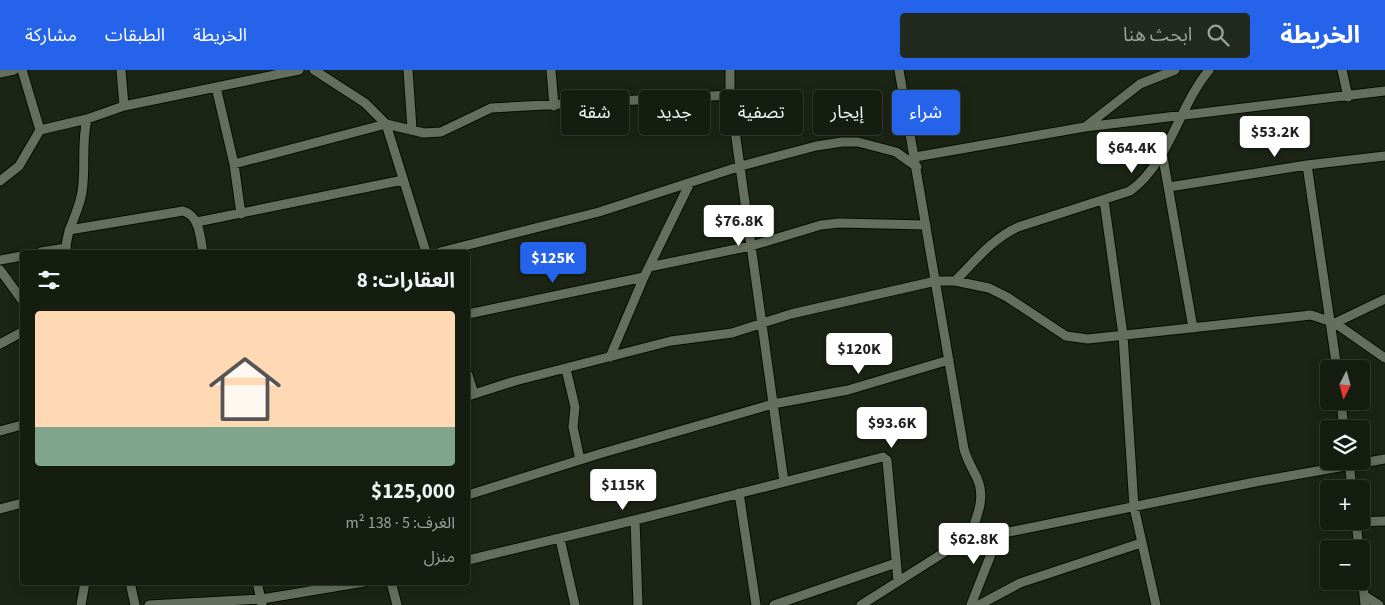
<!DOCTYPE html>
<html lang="ar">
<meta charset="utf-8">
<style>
:root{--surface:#151c10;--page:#22291e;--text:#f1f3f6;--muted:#9da19f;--line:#343a30;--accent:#2563eb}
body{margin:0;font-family:"Source Sans 3","Noto Sans Arabic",sans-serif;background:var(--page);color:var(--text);direction:rtl;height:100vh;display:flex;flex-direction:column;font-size:19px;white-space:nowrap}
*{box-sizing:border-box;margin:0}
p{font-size:16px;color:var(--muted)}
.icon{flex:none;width:28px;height:28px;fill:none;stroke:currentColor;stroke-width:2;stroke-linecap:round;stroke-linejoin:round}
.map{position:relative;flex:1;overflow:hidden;direction:ltr}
.details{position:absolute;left:20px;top:180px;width:450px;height:335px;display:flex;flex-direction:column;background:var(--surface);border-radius:5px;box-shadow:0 2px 12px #0003,0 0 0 1px var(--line);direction:rtl}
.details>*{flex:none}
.guide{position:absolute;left:485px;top:20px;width:475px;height:45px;direction:rtl;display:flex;gap:10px}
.needle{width:32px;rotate:186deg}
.fabs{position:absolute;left:1320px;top:290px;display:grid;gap:10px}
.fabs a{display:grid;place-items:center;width:50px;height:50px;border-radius:5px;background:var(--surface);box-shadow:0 2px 12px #0003,0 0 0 1px var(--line);font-size:25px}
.price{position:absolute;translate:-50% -42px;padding:0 11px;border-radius:5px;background:#fff;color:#222;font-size:16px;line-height:32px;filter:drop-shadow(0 1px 2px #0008)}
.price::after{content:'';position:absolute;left:50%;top:30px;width:15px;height:11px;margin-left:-8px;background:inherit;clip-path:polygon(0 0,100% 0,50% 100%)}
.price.on{background:var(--accent);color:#fff}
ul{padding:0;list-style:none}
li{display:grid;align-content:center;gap:10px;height:265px;padding:0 15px}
li span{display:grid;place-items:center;height:155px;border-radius:5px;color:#555}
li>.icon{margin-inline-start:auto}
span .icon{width:90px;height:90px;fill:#fffc;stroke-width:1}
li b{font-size:21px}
h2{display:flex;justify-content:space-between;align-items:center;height:60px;padding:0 15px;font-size:21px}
.tag{padding:0 18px;border-radius:5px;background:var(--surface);box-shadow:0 2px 12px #0003,0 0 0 1px var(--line);font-size:18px;line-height:45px}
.tag.on{background:var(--accent);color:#fff}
header{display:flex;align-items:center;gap:30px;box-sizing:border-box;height:70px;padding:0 25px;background:var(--accent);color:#fff}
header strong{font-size:24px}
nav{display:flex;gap:28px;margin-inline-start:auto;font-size:18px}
.search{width:350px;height:45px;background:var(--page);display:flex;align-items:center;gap:12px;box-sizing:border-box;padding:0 18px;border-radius:5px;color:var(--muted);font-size:19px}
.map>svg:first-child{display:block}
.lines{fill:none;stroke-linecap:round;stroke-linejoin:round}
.minor-casing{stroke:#060e02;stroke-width:11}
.minor{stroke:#64705d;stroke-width:9}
</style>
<header>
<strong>الخريطة</strong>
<div class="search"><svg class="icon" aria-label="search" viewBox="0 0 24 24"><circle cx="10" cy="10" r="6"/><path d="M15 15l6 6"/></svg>ابحث هنا</div>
<nav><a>الخريطة</a><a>الطبقات</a><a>مشاركة</a></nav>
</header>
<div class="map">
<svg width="1385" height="535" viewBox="0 0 1385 535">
<rect width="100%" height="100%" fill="#1c2515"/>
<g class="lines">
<defs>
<path id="minor" d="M22,0L40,60
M121,0L124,36
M314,0L365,33L386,54L426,182
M408,0L412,59
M551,0L554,36
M730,0V25L784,412
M899,0L964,379C967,390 972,398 977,408C986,428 977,446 970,466
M1342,0L1348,27
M0,3L14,0
M216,17L234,94L241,144
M1085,57L1140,14L1175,0
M1162,82L1193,258
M915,87L1085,57L1385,21
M234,94L386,54L424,63L441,62L491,38L730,25
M1307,95L1337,299
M0,111L19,96L40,60L87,49L124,36L299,0
M1169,117L1307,95L1385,86
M1104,130L1123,265L1134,437L1156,535
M197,152L403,110
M69,160L183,141C200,146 200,167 203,182
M41,182L66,178
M66,182C65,161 79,143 82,122C86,98 81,75 87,49
M440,182L599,142L741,96L816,76L842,72H858L896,82L917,97
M0,190L22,186
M649,197L751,176L821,155L839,153L926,155
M0,200L22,230
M955,211C975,191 992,169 1018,157L1130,121C1169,93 1179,36 1209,0
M468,244L644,207
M1335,253L1385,229
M0,274L22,262
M610,287L644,207L690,113
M566,299L575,337L573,357L580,390
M468,305L474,324
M468,326L515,311L671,271L732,263L791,244L936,211H955L989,218L1007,227L1066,266L1088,269L1311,245L1335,253L1385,288
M1341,331L1344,359
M0,361L22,355
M1349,391L1352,419
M739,423L756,535
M468,425L599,384L773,334L848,320L949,290
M0,439L22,433
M635,450L638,535
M1356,451L1359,479
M1356,452L1385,451
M560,469L575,535
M468,490L635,450L883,387L887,390L898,511
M1361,494L1365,535
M130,512L135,535
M257,512L262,534
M391,512L397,535
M1365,526L1379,535
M81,535L85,512
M149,535L262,529L364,512
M774,535L896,493
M861,535L970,466L999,464L1255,412L1385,389
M971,535L999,464
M979,535L1020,513L1141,473"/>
</defs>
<!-- minor casing -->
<use href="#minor" class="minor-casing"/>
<!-- minor -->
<use href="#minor" class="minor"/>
</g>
</svg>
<div class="fabs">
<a><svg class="needle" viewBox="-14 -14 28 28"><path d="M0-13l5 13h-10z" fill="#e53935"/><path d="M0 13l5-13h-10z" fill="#9da19f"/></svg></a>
<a><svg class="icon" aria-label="layers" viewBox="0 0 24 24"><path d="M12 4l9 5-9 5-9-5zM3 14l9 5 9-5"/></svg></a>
<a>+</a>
<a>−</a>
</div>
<b class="price" style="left:1275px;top:88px">$53.2K</b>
<b class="price" style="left:1132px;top:104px">$64.4K</b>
<b class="price" style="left:739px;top:177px">$76.8K</b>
<b class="price on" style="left:553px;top:214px">$125K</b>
<b class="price" style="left:859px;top:305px">$120K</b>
<b class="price" style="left:892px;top:379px">$93.6K</b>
<b class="price" style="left:623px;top:441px">$115K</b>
<b class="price" style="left:974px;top:495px">$62.8K</b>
<div class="guide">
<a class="tag on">شراء</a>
<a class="tag">إيجار</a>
<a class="tag">تصفية</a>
<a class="tag">جديد</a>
<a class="tag">شقة</a>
</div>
<section class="details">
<h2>العقارات: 8<svg class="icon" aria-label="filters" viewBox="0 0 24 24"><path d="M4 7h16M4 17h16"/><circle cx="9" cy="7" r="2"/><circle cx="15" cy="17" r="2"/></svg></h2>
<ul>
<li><span style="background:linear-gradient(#ffd9b3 75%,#7fa58c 0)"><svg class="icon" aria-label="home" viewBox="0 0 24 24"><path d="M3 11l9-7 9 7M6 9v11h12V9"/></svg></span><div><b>$125,000</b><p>الغرف: 5 · 138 m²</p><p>منزل</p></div></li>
</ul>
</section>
</div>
